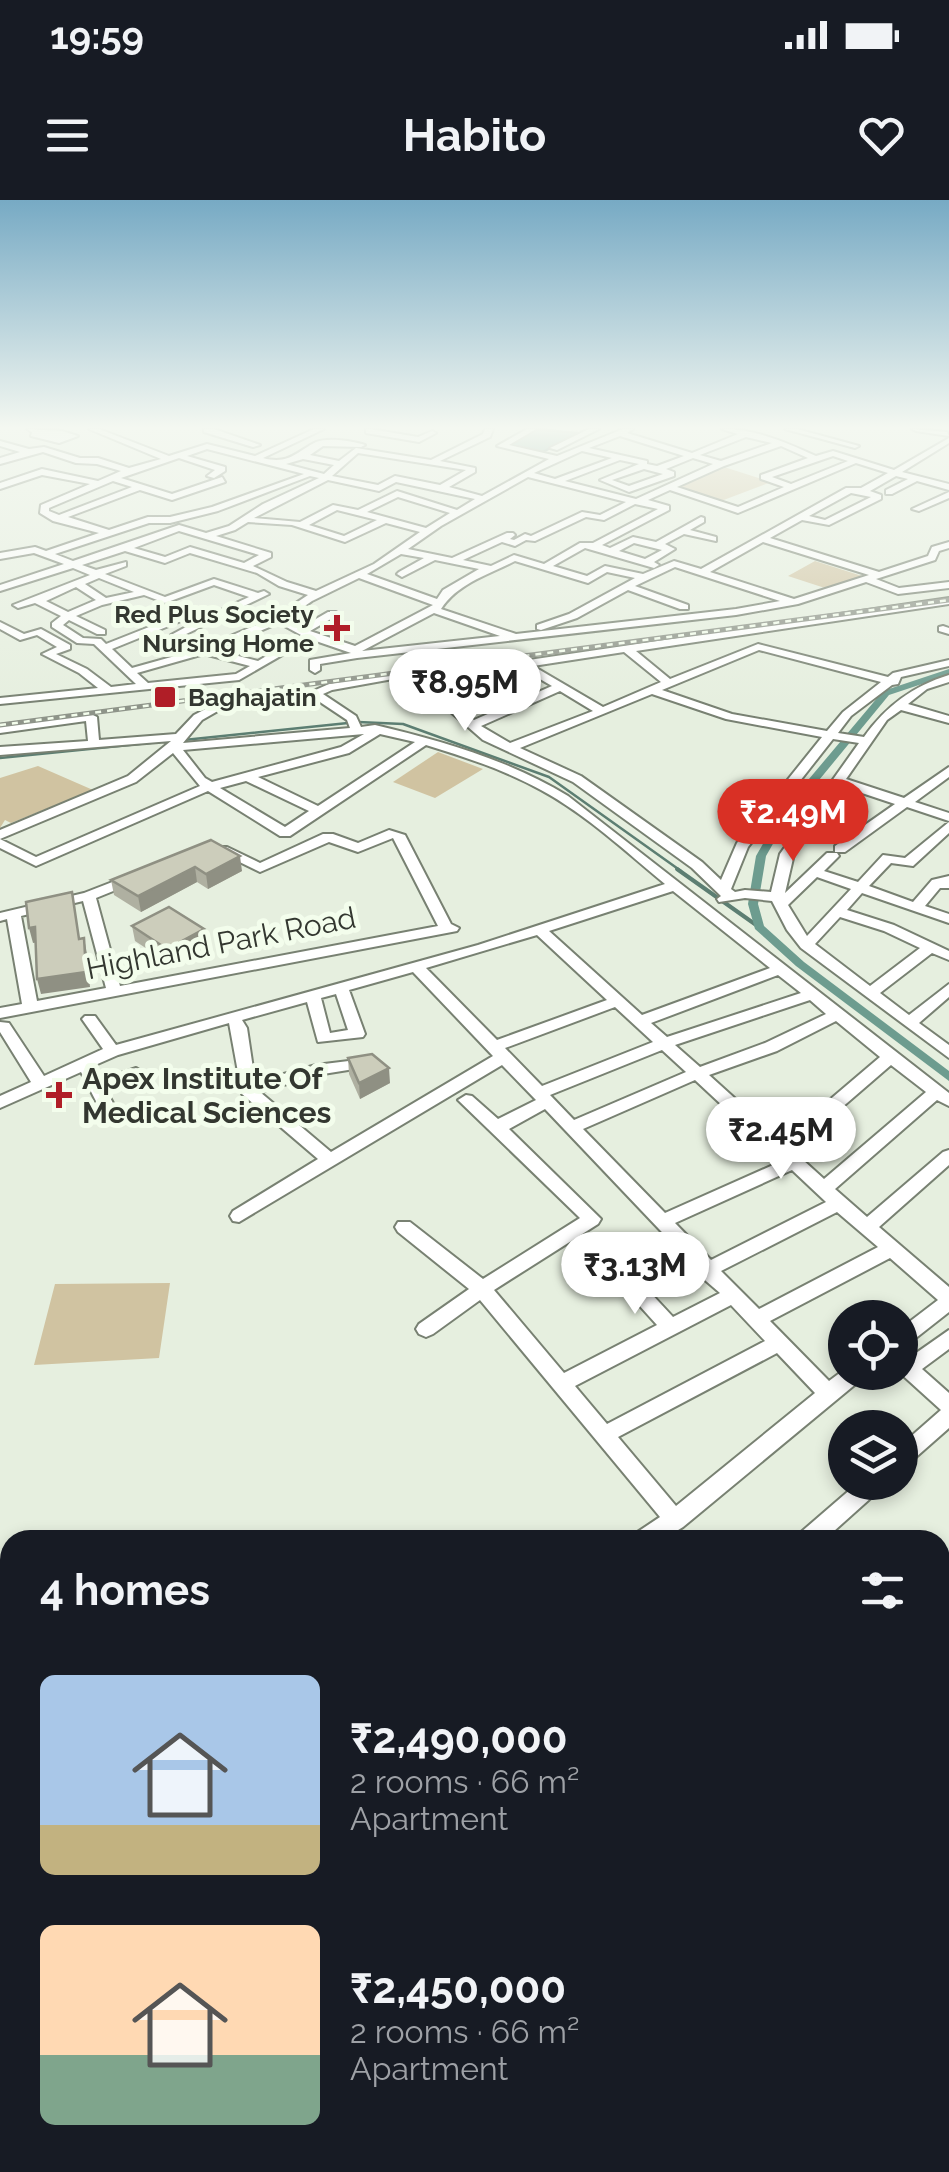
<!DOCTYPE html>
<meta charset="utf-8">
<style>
:root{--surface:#171b24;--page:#242831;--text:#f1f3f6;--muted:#9ea1a6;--accent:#d93025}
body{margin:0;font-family:Raleway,sans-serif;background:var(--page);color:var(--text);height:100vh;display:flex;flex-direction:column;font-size:38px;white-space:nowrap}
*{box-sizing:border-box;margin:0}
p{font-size:32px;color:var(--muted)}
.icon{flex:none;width:55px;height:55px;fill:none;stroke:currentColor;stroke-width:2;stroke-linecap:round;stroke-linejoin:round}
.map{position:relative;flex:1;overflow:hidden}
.drawer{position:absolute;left:0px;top:1330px;width:950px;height:642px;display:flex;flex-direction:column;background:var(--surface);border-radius:30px 30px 0 0;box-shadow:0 5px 15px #0003}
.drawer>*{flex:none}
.controls{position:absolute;left:828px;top:1100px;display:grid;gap:20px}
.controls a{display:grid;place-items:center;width:90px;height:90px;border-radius:50%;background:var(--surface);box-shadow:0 5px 15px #0003;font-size:50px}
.price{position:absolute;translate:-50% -85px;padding:0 22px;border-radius:35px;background:#fff;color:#222;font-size:32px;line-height:65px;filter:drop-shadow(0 2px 5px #0008)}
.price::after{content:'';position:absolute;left:50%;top:60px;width:30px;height:22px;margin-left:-15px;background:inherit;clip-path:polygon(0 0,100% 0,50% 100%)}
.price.current{background:var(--accent);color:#fff}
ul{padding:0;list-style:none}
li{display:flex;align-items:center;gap:30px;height:250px;padding:0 40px}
li span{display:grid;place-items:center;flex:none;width:280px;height:200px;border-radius:15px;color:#555}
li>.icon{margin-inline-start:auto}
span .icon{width:120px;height:120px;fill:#fffc;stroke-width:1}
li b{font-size:42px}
h2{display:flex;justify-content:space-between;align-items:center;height:120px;padding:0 40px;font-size:42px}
.status{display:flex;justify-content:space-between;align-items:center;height:70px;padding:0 50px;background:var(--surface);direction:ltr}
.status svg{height:28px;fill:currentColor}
header{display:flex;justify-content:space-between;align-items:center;height:130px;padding:0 40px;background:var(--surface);font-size:45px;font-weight:700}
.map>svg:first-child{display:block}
.green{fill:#d0c3a1}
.water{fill:#6d9c8f;stroke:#5c7e72;stroke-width:2.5}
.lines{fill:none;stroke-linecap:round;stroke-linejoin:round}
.stream-far1{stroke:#5c7e72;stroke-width:2.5}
.stream{stroke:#5c7e72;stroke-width:4}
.canal{fill:#6d9c8f;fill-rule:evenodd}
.minor-casing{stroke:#788172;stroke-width:4}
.minor{fill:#fff;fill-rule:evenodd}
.rail-casing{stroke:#8e9489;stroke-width:5}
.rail{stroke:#f3fdec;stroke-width:2.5;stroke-dasharray:6;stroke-linecap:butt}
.wall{fill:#afb0a1}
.shaded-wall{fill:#8f9083}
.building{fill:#cccdbb;stroke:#8f9083;stroke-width:2.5}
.poi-dot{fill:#b01e27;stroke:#f3fdec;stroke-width:4}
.labels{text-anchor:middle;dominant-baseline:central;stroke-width:10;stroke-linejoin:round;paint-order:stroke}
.far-poi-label{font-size:25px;font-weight:bold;fill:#333730;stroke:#f3fdec;text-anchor:end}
.street-label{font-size:30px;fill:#333730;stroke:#f3fdec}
.poi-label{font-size:30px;font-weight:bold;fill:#333730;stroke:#f3fdec;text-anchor:start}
</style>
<div class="status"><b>19:59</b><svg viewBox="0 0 49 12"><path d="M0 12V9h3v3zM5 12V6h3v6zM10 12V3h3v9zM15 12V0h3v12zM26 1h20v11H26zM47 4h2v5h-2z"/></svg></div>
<header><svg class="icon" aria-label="menu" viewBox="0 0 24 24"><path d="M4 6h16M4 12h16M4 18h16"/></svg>Habito<svg class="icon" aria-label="heart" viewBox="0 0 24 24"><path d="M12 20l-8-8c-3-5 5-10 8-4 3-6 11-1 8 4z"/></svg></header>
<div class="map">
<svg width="949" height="1972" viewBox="0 0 949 1972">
<rect width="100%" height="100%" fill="#e6efdf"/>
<!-- green -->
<path class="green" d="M724,267L771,282L721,301L674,285Z
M815,361L862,376L831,390L788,376Z
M438,552L483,569L435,598L393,582Z
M38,566L93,590L11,623L5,620L0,628V578Z
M170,1083L159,1158L34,1165L55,1084Z"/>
<!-- water -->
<path class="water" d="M536,229L578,233L541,253L505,246Z"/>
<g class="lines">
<!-- stream-far1 -->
<path class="stream-far1" d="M358,522L403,524L549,577L681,671
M184,540L348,523
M0,558L169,541"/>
<!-- stream -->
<path class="stream" d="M677,669L759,727"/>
<!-- canal -->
<path class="canal" d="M949,469V475L889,495L801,602L774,642L766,656L758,704L764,726L804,762L949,871V881L796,766L755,729L748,704L756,656L764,642L793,598L883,491Z"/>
<defs>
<path id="minor" d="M27,229L62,231L78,236L59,243L31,236L32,232Z
M89,229H99L169,256L207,244L255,256L314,229H324L263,258C289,265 296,252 316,242C328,237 354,241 365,245L361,247L323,246L310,255L339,261L356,248L431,260L483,234L485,229H493L490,237L440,261L475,268V272L449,287L482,296L549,259L497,246L527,229H536L509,245L557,256L623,229H633L627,233L692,253L738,234L722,229C754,228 787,243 816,256L833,251L894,270L949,238V243L902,272L949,284V290L917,281L892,294H886V290L908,279L896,276L870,291L881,295V299L829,325L802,320L770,338L879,372L928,356L932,347L949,342V348L939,351L935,360L876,379L899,388L949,382V388L898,394L866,382L798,404L736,415L357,458L320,464V470L315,473L310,470V460L351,453L310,439L239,480L0,504V498L98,488L79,473L42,454L57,447L37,435L20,440L0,429V422L24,434L41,429L70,445V449L56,454L87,469L111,487L136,484L94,444L77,443L52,427V423L61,416L35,403L18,408L13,405L90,375L73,368L0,391V385L64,364L34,353L0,359V353L35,347L46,351L99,333L53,321L40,313L41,305L90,284L42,275L0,289V283L42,269L98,281L121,271L97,264L76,263L43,252L0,264V258L20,252L0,246V241L29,249L44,247L80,258H98L129,268L161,259ZM620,236L684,256L657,266L647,264V261L589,248ZM746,237L772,243L721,261L700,255ZM781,246L808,258L761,275V279L784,287L738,307L677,287L724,266ZM207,249L304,274L212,307L170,317H148L109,330L68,317L140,290L172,300L225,282L222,277L172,294L121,278L179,258L215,270L207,276L214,278L225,271V267L187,256ZM582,251L612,258L555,279L534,273ZM358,253L466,270L440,285L395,276L378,285L332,276ZM833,256L848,261L791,284L772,277ZM693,258L713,264L636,299L565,281L620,260L639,264L600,280L629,292L674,276V272L666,269ZM303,259L334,265L324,274L286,264ZM856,263L888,273L861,288H846L701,369L674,361L643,374L605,366L587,376L553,366L585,348L654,368L659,365L654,362L675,349L665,344L684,334L716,341V337L690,330L704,322V318L701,317L656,342L633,337L610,348L602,345L669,310V306L648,300L670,290L738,313ZM644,269L663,274L629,286L612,280ZM310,276L319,278L263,304L229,326L206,333L179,325L73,361L55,354L149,323H170L218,311ZM528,277L626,302L600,315L582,312L531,336L525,334L514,340L510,339L515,335L513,333H507L452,358L408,349L441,326ZM328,280L379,291L396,282L475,299L457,310L397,291L358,310L333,305L300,322L254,318ZM113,281L132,287L59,315L49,311V308ZM851,293L871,297L825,320L809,316ZM398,297L450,313L426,328L367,312ZM635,304L658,309L593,343H580L544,364L514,355L491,366L463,360L502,342L515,346L526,340L535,341L586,317L604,320ZM337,310L377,320L344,336L309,325ZM248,322L292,325L345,342L386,323L420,332L374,364L316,391L287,382L253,366L271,357V353L216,336L235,330ZM179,331L259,355L244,363L190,347L165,357L134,348ZM763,342L869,375L794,399L710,372ZM634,343L662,350L645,359L619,351ZM125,351L165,363L190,353L257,373L279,386L308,395L275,417L200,449L132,468L112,449L191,417L199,420L171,435L180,437L269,394L264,391L258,393L214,379L165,397L105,374L126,366V362L96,370L82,365ZM401,354L424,358L399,372L397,374L402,377L435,360L479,369L443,390L437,399L367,374ZM515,361L588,383L607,372L635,378L569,414L537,425V429L541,430L577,418L628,390L680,409H688V405L635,386L675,367L780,401L736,409L516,434L441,409C458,383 488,375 515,361ZM99,378L134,392L106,398L85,384ZM359,378L433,405L355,446L310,431L336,416V412H328L302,427L286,419L312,401ZM214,385L249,397L208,416L187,412L106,444L101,439L83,438L63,425L69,420L97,434H105V430L76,416L102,405L144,395L165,403ZM76,387L96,400L68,412L46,401ZM434,413L500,436L362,451ZM279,423L301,435L281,448L247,440V444L273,452L258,461L215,450ZM204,454L250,466L236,474L148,483L137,473Z
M204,229H214L260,245L253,247L204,232Z
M370,229L418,237L432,231L436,233L419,242L366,233V229Z
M589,229H599L557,250L550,248Z
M785,229H797L859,246L855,248Z
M912,229L947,232L949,236L916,231Z
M949,292V298L919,311L912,309Z
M949,398V404L636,451L670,479L758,444L888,477L893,473L949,460V466L901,477L898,484L892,485L851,516L838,533L864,537C886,506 913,486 949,475V482L927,489L908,504L949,516V523L901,510L887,520L846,579L904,598L949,567V577L915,602L949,613V621L907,607L845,652H835V646L895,604L841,586L794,654L785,693L827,653H837L839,656L824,671L858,682L883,655L905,658L949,622V633L913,666L891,663L869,686L913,702L932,680L949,676V688H940L925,706L949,714V723L862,693L847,710L894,725L949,751V760L932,753L880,793L909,815L949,784V797L919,823L949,845V858L801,748L787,730L772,701L745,698L719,702L717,699L721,696L692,668L573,582L483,540L445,507L434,489L393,479L332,490L323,494L356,516L361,527L375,525C442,541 509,560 568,596L949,893V906L937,900L835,989L867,1017L943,952L949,950V965L879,1027L949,1087V1112L907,1145L900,1148V1129L938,1100L890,1058L770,1121L829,1181L845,1169V1172H866L863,1178L683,1327L662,1340H633L636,1333L660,1317L480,1100L433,1134L426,1137L419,1134L416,1129L419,1124L469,1089L398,1032L395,1027L398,1022H410L483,1079L580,1018L458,900L466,895L472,896L498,919L536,900L502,865L239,1022L233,1021L230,1016L233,1011L318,959L242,894L229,823L118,855L93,866L101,880L136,868L144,873L142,877L106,890L114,905L112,909H100L81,872L0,908V896L31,882L0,832V822L9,823L44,876L103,849L82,819L85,816H95L116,845L478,745L665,684C625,651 587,615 541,590C505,570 465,557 426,545L290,636H280L208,591L36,666L0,648V639L36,657L200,586L173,553L136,582L0,639V630L128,576L171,541L0,555V547L88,541L86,521L0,533V525L91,514L97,517L99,540L176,534L194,515L233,495L239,498L237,500L202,520L183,543L350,528L347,520L311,496V492L329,484L393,473L437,483L458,473L522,461ZM759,450L881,482L843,512L827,531L732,514L662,490ZM624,452L661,482L603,507L533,466ZM521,468L552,486L474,520L453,503L444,488L465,478ZM560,491L593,511L510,543L481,526ZM652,494L726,519L822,537L737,643L721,680L702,662L581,576L520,548ZM364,534L341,547L212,582L205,578L183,550ZM380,534L415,542L318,606L258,577L349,553ZM833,539L859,543L780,654L771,692L745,690L735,692L731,689L748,647ZM246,581L309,611L285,627L220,588ZM817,677L851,689L807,736L788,705ZM673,691L770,768L642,815L549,731ZM840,717L884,731L920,748L870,786L815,744ZM537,735L607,800L497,840L426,768ZM413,772L493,856L331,952L260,892L317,875L373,866L375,862L373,858L316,865L255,882L247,828L242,820L307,802L318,842L363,837L365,834L349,790ZM778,775L801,793L667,837L651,823ZM336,794L348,830L330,833L321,798ZM810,800L826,814L765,843L700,867L675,845ZM615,807L653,842L542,886L505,848ZM836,821L880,857L813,914L811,918L813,922H825L891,865L926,892L824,979L709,875L777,851ZM662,850L686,872L574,920L550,895ZM695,880L782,961L665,1013L583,929ZM545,909L697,1069L699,1075L720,1093L673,1117L604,1043H592L589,1048L592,1053L657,1125L564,1173L494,1090L598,1024L601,1019L509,929ZM792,970L826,1002L711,1060L675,1023ZM837,1012L878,1047L759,1109L721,1071ZM731,1105L765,1141L607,1224L575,1186ZM777,1153L815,1193L676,1306L618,1237Z
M943,426L949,428V434L939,431V427Z
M389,630L405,635L451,724L459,728L457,731L0,818V808L22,804L7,719L0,721V713L84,693L133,674L138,675V681L96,698L120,786L438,726L393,638L358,652L329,642L260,672L215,650L217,647H227L260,663L323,634H333L358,643ZM83,701L106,788L37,801L21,716Z
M949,1130V1149L922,1169L949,1193V1228L907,1265L900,1268V1246L941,1210L899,1172L900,1154L909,1158Z
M859,1282H884L882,1288L824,1340H797L800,1333Z
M949,1381V1405L940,1409V1385Z
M10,1654V1681L8,1682L10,1684V1730L0,1725V1658Z
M940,1710L949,1713V1742L940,1739Z
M940,1852L949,1855V1886L940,1883Z
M940,1893L949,1897V1930L940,1926Z
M100,1962H130L134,1972H104Z
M282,1962H316L320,1972H286Z
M740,1962H776L780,1972H744Z
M796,1962H833L837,1972H800Z"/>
</defs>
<!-- minor casing -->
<use href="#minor" class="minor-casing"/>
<!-- minor -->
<use href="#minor" class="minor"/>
<defs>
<path id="rail" d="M0,525L949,400"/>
</defs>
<!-- rail casing -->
<use href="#rail" class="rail-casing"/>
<!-- rail -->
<use href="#rail" class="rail"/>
</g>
<!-- wall -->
<path class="wall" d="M211,640L242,671L208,689L197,682L141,712L114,695L111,680Z
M132,726L206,744L170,764L135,741Z
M348,858L390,883L360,899L349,874Z"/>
<!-- shaded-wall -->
<path class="shaded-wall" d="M240,656L242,671L208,689L206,674Z
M195,667L197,682L141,712L138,696Z
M35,727L39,742L33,743L29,728Z
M204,729L206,744L170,764L167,749Z
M84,738L87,754L90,787L41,794L37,779Z
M389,868L390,883L360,899L359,883Z"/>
<!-- building -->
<path class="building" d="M211,640L240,656L206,674L195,667L138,696L111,680Z
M72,692L79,739L84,738L86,772L37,779L35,727L29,728L26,702Z
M169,707L204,729L167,749L132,726Z
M372,854L389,868L359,883L348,858Z"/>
<!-- sky -->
<linearGradient id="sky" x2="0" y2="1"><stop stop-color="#77aac4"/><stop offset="0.45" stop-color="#f4f8f1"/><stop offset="1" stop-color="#f4f8f1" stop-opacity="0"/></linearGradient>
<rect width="949" height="505" fill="url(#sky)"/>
<!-- markers -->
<g class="poi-dot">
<path d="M332 413h10v10h10v10h-10v10h-10v-10h-10v-10h10z"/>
<rect x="153" y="485" width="24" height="24" rx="5"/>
<path d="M54 880h10v10h10v10h-10v10h-10v-10h-10v-10h10z"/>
</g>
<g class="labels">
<!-- far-poi labels -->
<g class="far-poi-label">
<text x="314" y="414">Red Plus Society<tspan x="314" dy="29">Nursing Home</tspan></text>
<text x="188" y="497" text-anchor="start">Baghajatin</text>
</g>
<!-- street labels -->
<g class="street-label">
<text transform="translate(221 743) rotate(-11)">Highland Park Road</text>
</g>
<!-- poi labels -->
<g class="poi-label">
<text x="82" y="878">Apex Institute Of<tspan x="82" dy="34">Medical Sciences</tspan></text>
</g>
</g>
</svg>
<div class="controls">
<a><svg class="icon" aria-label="locate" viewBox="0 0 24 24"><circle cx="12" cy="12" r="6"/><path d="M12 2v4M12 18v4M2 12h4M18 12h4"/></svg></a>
<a><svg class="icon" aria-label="layers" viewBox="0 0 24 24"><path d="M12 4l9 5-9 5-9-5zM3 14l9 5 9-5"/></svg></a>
</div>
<b class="price" style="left:465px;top:534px">₹8.95M</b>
<b class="price current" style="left:793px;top:664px">₹2.49M</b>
<b class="price" style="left:781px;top:982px">₹2.45M</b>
<b class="price" style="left:635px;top:1117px">₹3.13M</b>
<section class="drawer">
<h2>4 homes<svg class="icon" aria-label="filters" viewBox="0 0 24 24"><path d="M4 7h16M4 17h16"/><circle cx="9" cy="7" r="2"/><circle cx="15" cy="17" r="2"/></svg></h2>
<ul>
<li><span style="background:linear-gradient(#a9c7e8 75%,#c2b280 0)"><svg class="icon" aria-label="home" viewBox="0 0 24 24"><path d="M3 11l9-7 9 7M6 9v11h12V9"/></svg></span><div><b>₹2,490,000</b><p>2 rooms · 66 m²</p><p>Apartment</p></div></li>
<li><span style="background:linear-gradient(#ffd9b3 65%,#7fa58c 0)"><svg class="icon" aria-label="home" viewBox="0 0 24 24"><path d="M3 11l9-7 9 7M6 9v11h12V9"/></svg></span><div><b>₹2,450,000</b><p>2 rooms · 66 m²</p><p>Apartment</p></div></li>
</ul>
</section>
</div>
